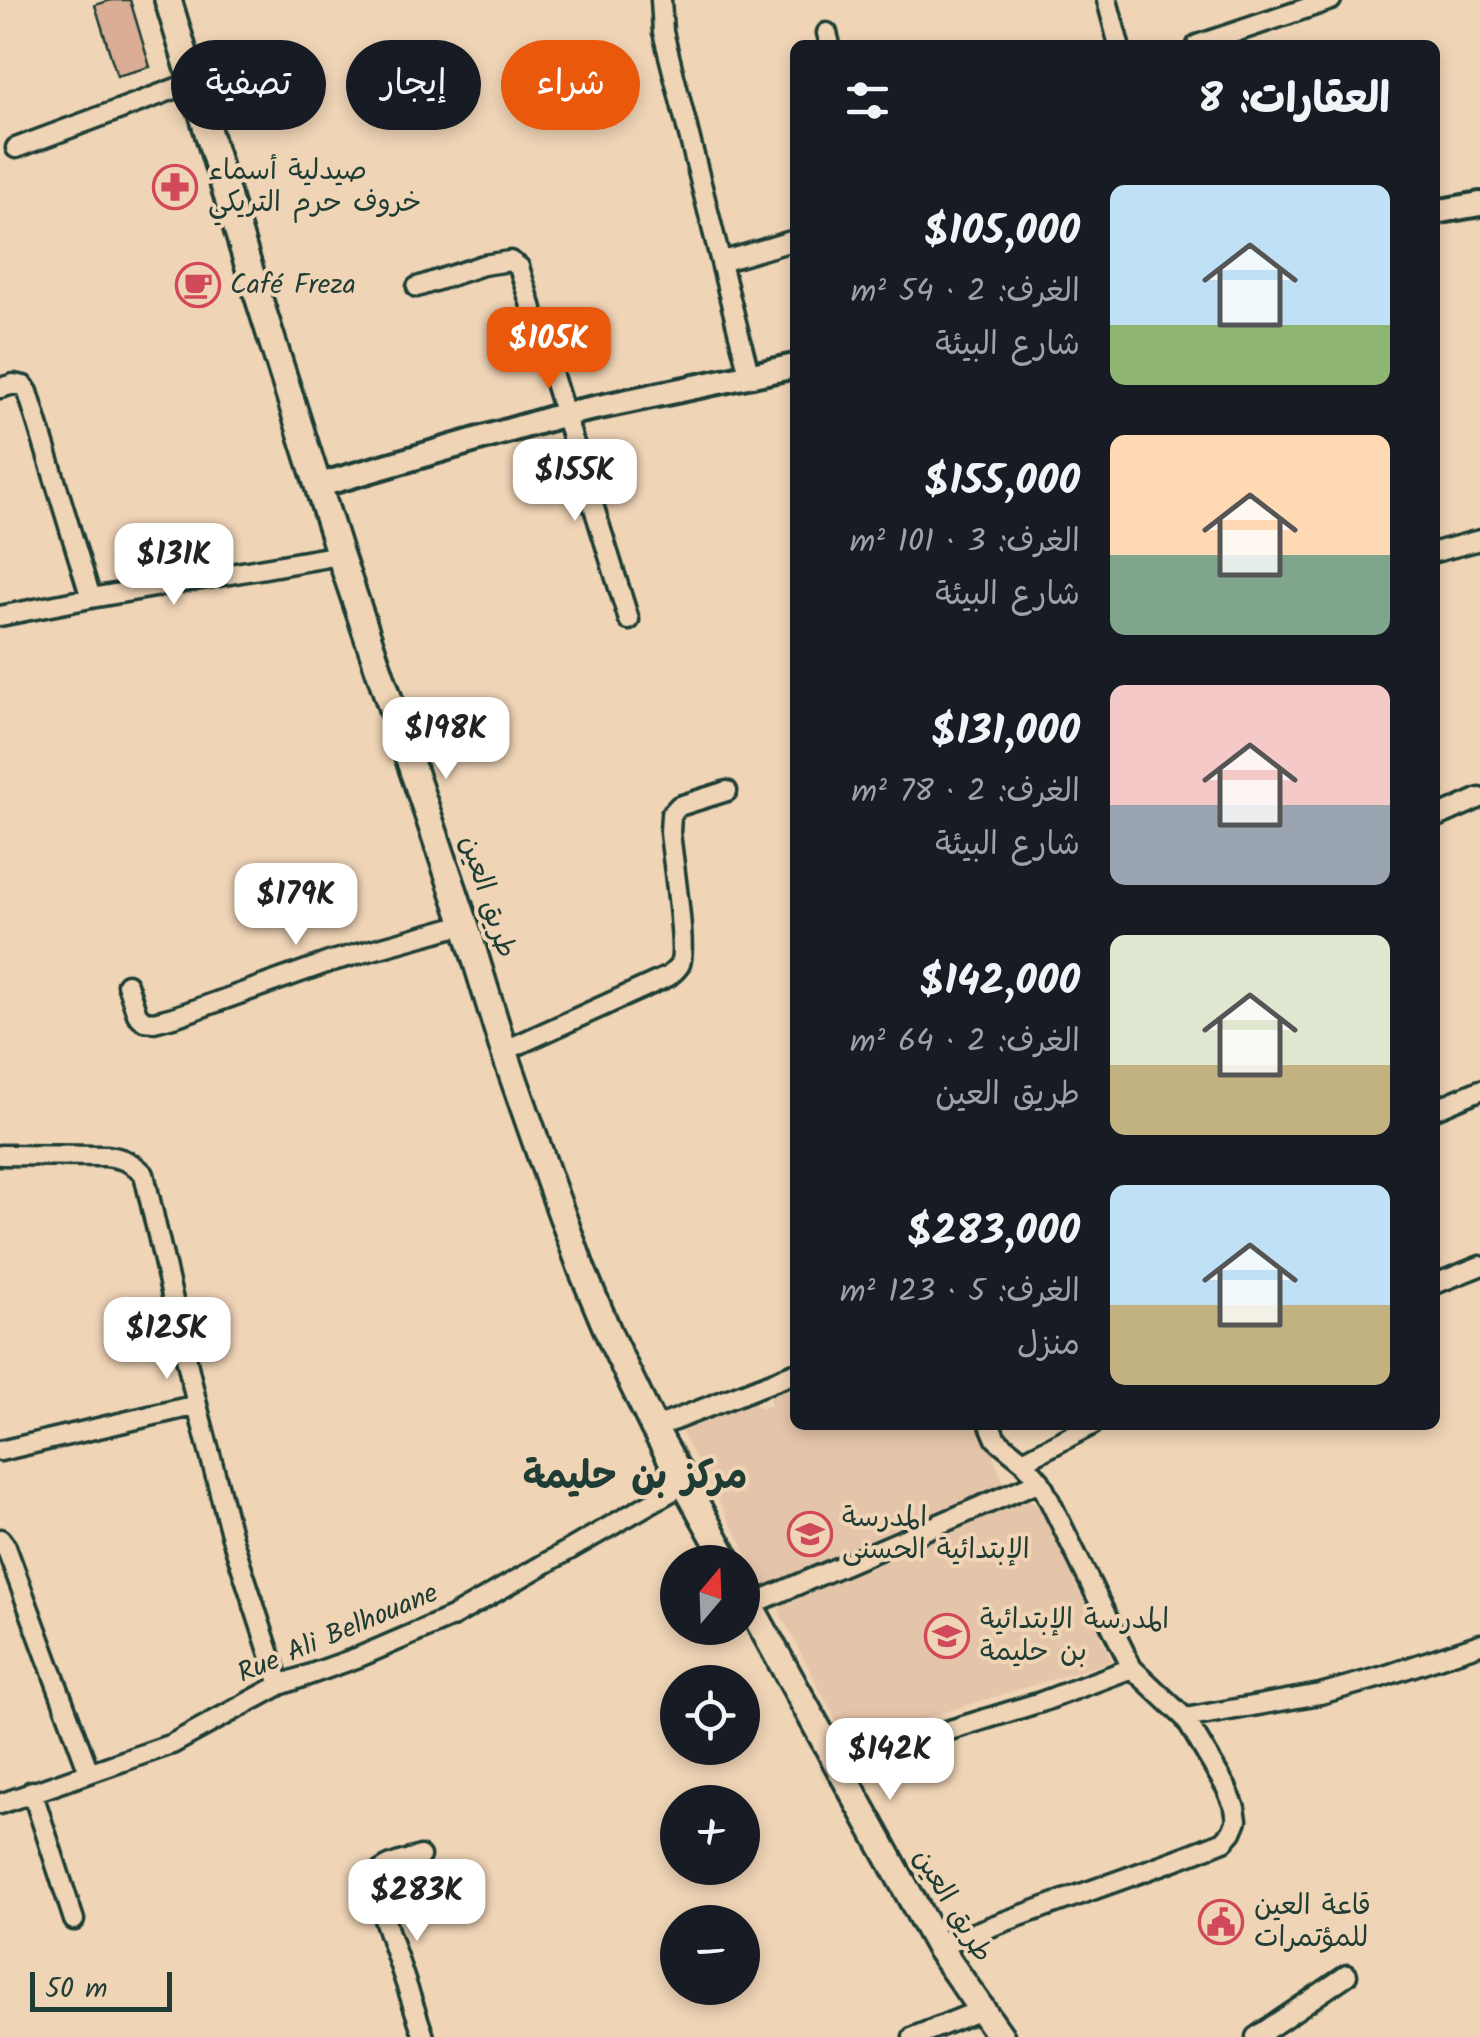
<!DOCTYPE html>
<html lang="ar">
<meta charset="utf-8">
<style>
:root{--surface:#171b24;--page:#20242c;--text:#f1f3f6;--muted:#9ea1a6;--accent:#ea580c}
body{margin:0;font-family:Kalam,"Playpen Sans Arabic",sans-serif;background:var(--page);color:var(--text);direction:rtl;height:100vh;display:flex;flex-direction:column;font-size:38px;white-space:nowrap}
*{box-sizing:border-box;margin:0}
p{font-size:32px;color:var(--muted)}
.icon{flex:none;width:55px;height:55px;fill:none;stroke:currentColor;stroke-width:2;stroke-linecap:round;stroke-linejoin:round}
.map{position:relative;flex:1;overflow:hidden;direction:ltr}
.details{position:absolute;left:790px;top:40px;width:650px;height:1390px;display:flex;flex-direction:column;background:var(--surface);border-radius:15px;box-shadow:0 5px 15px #0003;direction:rtl}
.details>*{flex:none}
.top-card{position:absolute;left:30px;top:40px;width:610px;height:90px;direction:rtl;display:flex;gap:20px}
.needle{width:65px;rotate:19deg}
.tools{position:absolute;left:660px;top:1545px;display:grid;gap:20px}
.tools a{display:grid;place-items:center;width:100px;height:100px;border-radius:50%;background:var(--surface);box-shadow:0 5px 15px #0003;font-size:50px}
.scale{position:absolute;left:30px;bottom:25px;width:142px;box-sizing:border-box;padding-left:10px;border:5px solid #1f3d34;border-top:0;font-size:28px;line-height:35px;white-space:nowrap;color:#1f3d34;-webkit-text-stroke:8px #efd4b6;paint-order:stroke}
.price{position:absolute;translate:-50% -85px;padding:0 22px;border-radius:20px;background:#fff;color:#222;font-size:32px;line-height:65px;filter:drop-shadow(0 2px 5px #0008)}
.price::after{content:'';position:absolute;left:50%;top:60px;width:30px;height:22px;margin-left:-15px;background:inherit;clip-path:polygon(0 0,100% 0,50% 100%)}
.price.selected{background:var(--accent);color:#fff}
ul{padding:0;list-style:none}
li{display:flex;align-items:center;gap:30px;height:250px;padding:0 50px}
li span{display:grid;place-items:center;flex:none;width:280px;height:200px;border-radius:15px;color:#555}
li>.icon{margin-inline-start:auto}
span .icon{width:120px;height:120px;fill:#fffc;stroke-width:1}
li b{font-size:42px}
h2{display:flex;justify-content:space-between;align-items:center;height:120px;padding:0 50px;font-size:42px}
.pill{padding:0 35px;border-radius:45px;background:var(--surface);box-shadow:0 5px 15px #0003;font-size:35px;line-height:90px}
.pill.selected{background:var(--accent);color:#fff}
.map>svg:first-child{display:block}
.built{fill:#e5c5aa}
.building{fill:#daad94;stroke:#1f3d34;stroke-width:2.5}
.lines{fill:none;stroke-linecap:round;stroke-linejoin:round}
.minor-casing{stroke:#1f3d34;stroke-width:25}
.tertiary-casing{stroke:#1f3d34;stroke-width:30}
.secondary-casing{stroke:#1f3d34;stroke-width:32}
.minor{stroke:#efd4b6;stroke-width:18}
.tertiary{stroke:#efd4b6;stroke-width:22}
.secondary{stroke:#efd4b6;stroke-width:25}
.labels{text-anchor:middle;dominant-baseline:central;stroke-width:8;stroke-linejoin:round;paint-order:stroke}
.poi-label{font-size:28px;fill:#1f3d34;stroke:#efd4b6;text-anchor:start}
.street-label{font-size:28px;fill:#1f3d34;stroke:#efd4b6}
.district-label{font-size:38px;font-weight:bold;fill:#1f3d34;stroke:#efd4b6}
</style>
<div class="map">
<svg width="1480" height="2037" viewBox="0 0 1480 2037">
<rect width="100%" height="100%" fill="#efd4b6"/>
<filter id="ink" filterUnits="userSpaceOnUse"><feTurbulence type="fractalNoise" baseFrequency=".01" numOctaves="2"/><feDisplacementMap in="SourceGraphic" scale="20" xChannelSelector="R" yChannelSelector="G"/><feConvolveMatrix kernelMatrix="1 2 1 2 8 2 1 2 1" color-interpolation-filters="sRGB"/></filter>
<g filter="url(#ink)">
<!-- built -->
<path class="built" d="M795,1385V1425H981L1004,1483L764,1585L681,1432L754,1400L760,1409L771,1405L769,1396Z
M1025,1499L1043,1506L1112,1661L847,1742L779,1611L785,1598L907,1545L912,1549L920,1545L922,1539L979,1520Z"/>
<!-- building -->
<path class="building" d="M111,0H130L150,67L117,76L95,5Z"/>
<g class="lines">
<defs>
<path id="minor" d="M661,0L663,32L749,374
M1107,0L1119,45
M827,33L830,45
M1197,45L1331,0
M16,148L193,82
M721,262L795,240
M417,287L483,265L510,261L519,267L629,620
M0,388L14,384L24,386L28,392L91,598
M1435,552L1480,540
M0,616L91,598L340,555
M1435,818L1480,798
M127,984L137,1014L144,1021L154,1022L177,1016L329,962L465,924
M504,1051L669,976C673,972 678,969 680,964C687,948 672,855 670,832L671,815L679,806L727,791
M1435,1109L1480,1090
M0,1155L106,1156C122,1158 132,1162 144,1174L197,1405L232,1538L280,1685
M1435,1284L1480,1266
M654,1428L795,1373
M0,1451L197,1405
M1023,1461L1092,1425
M0,1539L6,1547L89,1772
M750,1605L1040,1481
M1185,1718L1320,1694L1381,1677L1480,1644
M841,1770L885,1750L1041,1702L1132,1668
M32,1791L74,1920
M0,1804L172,1744L280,1685L359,1657L452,1617L684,1484
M420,1856C403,1862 379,1864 372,1883L424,2037
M938,1947C1032,1909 1130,1879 1224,1841L1232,1832L1237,1820L1235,1808L1226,1787L1185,1718L1132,1668L1040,1481L1023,1461L996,1439L990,1425
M913,2037L981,2010
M1256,2037L1347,1975"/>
<path id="tertiary" d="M1435,212L1480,204
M320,485L566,414L795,366"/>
<path id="secondary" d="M168,0L246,258L340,555L465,924L504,1051L550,1182L582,1270L612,1341L654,1428L728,1562
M742,1591L938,1947L1001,2037"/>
</defs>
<!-- minor casing -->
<use href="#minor" class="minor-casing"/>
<!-- tertiary casing -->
<use href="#tertiary" class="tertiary-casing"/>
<!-- secondary casing -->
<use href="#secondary" class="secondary-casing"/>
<!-- minor -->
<use href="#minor" class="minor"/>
<!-- tertiary -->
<use href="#tertiary" class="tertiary"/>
<!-- secondary -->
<use href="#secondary" class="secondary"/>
</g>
</g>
<!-- icons -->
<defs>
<symbol id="pharmacy-ring" viewBox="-11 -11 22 22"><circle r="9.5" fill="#efd4b6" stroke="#d1495b" stroke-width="1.5"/><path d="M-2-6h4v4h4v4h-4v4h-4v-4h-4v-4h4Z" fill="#d1495b"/></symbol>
<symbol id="cafe-ring" viewBox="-11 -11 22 22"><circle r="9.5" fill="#efd4b6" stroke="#d1495b" stroke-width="1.5"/><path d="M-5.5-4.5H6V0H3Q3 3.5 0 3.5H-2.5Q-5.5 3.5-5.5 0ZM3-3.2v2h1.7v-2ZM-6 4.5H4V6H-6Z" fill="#d1495b"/></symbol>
<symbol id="school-ring" viewBox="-11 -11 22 22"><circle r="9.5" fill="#efd4b6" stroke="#d1495b" stroke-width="1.5"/><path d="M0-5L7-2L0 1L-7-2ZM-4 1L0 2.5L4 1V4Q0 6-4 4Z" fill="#d1495b"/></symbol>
<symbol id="civic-ring" viewBox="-11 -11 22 22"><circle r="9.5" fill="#efd4b6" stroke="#d1495b" stroke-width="1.5"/><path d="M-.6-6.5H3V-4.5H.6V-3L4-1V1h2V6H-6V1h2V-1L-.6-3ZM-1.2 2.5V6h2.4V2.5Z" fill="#d1495b"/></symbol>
</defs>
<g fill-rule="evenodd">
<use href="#pharmacy-ring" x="150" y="162" width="50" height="50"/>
<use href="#cafe-ring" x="173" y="260" width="50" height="50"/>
<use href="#school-ring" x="785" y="1509" width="50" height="50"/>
<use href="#school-ring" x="922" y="1611" width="50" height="50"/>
<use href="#civic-ring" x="1196" y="1897" width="50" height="50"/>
</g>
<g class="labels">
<!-- poi labels -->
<g class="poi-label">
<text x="208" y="171">صيدلية أسماء<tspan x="208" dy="32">خروف حرم التريكي</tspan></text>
<text x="230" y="285">Café Freza</text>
<text x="842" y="1518">المدرسة<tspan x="842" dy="32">الإبتدائية الحسنى</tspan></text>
<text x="980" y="1620">المدرسة الإبتدائية<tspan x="980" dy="32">بن حليمة</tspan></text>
<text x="1254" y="1906">قاعة العين<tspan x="1254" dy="32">للمؤتمرات</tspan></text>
</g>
<!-- street labels -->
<g class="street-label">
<text transform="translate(487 897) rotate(72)">طريق العين</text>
<text transform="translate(338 1634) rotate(-23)">Rue Ali Belhouane</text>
<text transform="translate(952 1906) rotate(59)">طريق العين</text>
</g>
<!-- district labels -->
<g class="district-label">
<text x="635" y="1478">مركز بن حليمة</text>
</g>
</g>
</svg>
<div class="tools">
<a><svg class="needle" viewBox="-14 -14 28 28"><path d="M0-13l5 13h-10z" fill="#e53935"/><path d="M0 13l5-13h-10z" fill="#9ea1a6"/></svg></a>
<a><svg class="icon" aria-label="locate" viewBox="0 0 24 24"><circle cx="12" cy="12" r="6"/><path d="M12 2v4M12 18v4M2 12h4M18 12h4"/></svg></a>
<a>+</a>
<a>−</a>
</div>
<div class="scale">50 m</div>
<b class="price selected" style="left:549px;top:392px">$105K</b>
<b class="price" style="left:575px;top:524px">$155K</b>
<b class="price" style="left:174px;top:608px">$131K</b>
<b class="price" style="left:446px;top:782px">$198K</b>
<b class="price" style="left:296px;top:948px">$179K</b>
<b class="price" style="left:167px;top:1382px">$125K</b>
<b class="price" style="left:890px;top:1803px">$142K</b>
<b class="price" style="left:417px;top:1944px">$283K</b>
<div class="top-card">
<a class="pill selected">شراء</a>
<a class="pill">إيجار</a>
<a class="pill">تصفية</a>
</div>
<section class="details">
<h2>العقارات: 8<svg class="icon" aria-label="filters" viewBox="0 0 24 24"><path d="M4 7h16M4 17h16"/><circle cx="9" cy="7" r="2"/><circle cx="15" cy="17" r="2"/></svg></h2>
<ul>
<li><span style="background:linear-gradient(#bfe0f5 70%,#8fb573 0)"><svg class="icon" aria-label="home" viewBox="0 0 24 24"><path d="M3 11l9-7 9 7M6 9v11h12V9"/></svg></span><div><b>$105,000</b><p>الغرف: 2 · 54 m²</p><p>شارع البيئة</p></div></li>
<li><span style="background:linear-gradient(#ffd9b3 60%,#7fa58c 0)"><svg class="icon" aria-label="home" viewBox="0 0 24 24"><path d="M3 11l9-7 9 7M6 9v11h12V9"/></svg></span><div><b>$155,000</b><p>الغرف: 3 · 101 m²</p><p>شارع البيئة</p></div></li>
<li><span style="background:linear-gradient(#f6c9c9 60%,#9aa5b1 0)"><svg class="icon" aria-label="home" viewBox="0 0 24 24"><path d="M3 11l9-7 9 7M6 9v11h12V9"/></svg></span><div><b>$131,000</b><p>الغرف: 2 · 78 m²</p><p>شارع البيئة</p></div></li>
<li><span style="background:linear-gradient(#dfe7d0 65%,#c2b280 0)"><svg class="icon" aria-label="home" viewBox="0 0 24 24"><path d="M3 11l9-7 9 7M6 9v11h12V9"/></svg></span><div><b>$142,000</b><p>الغرف: 2 · 64 m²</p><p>طريق العين</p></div></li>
<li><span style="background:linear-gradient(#bfe0f5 60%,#c2b280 0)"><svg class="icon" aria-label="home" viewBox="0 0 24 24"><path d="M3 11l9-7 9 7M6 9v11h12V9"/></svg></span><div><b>$283,000</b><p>الغرف: 5 · 123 m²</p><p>منزل</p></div></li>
</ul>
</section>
</div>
